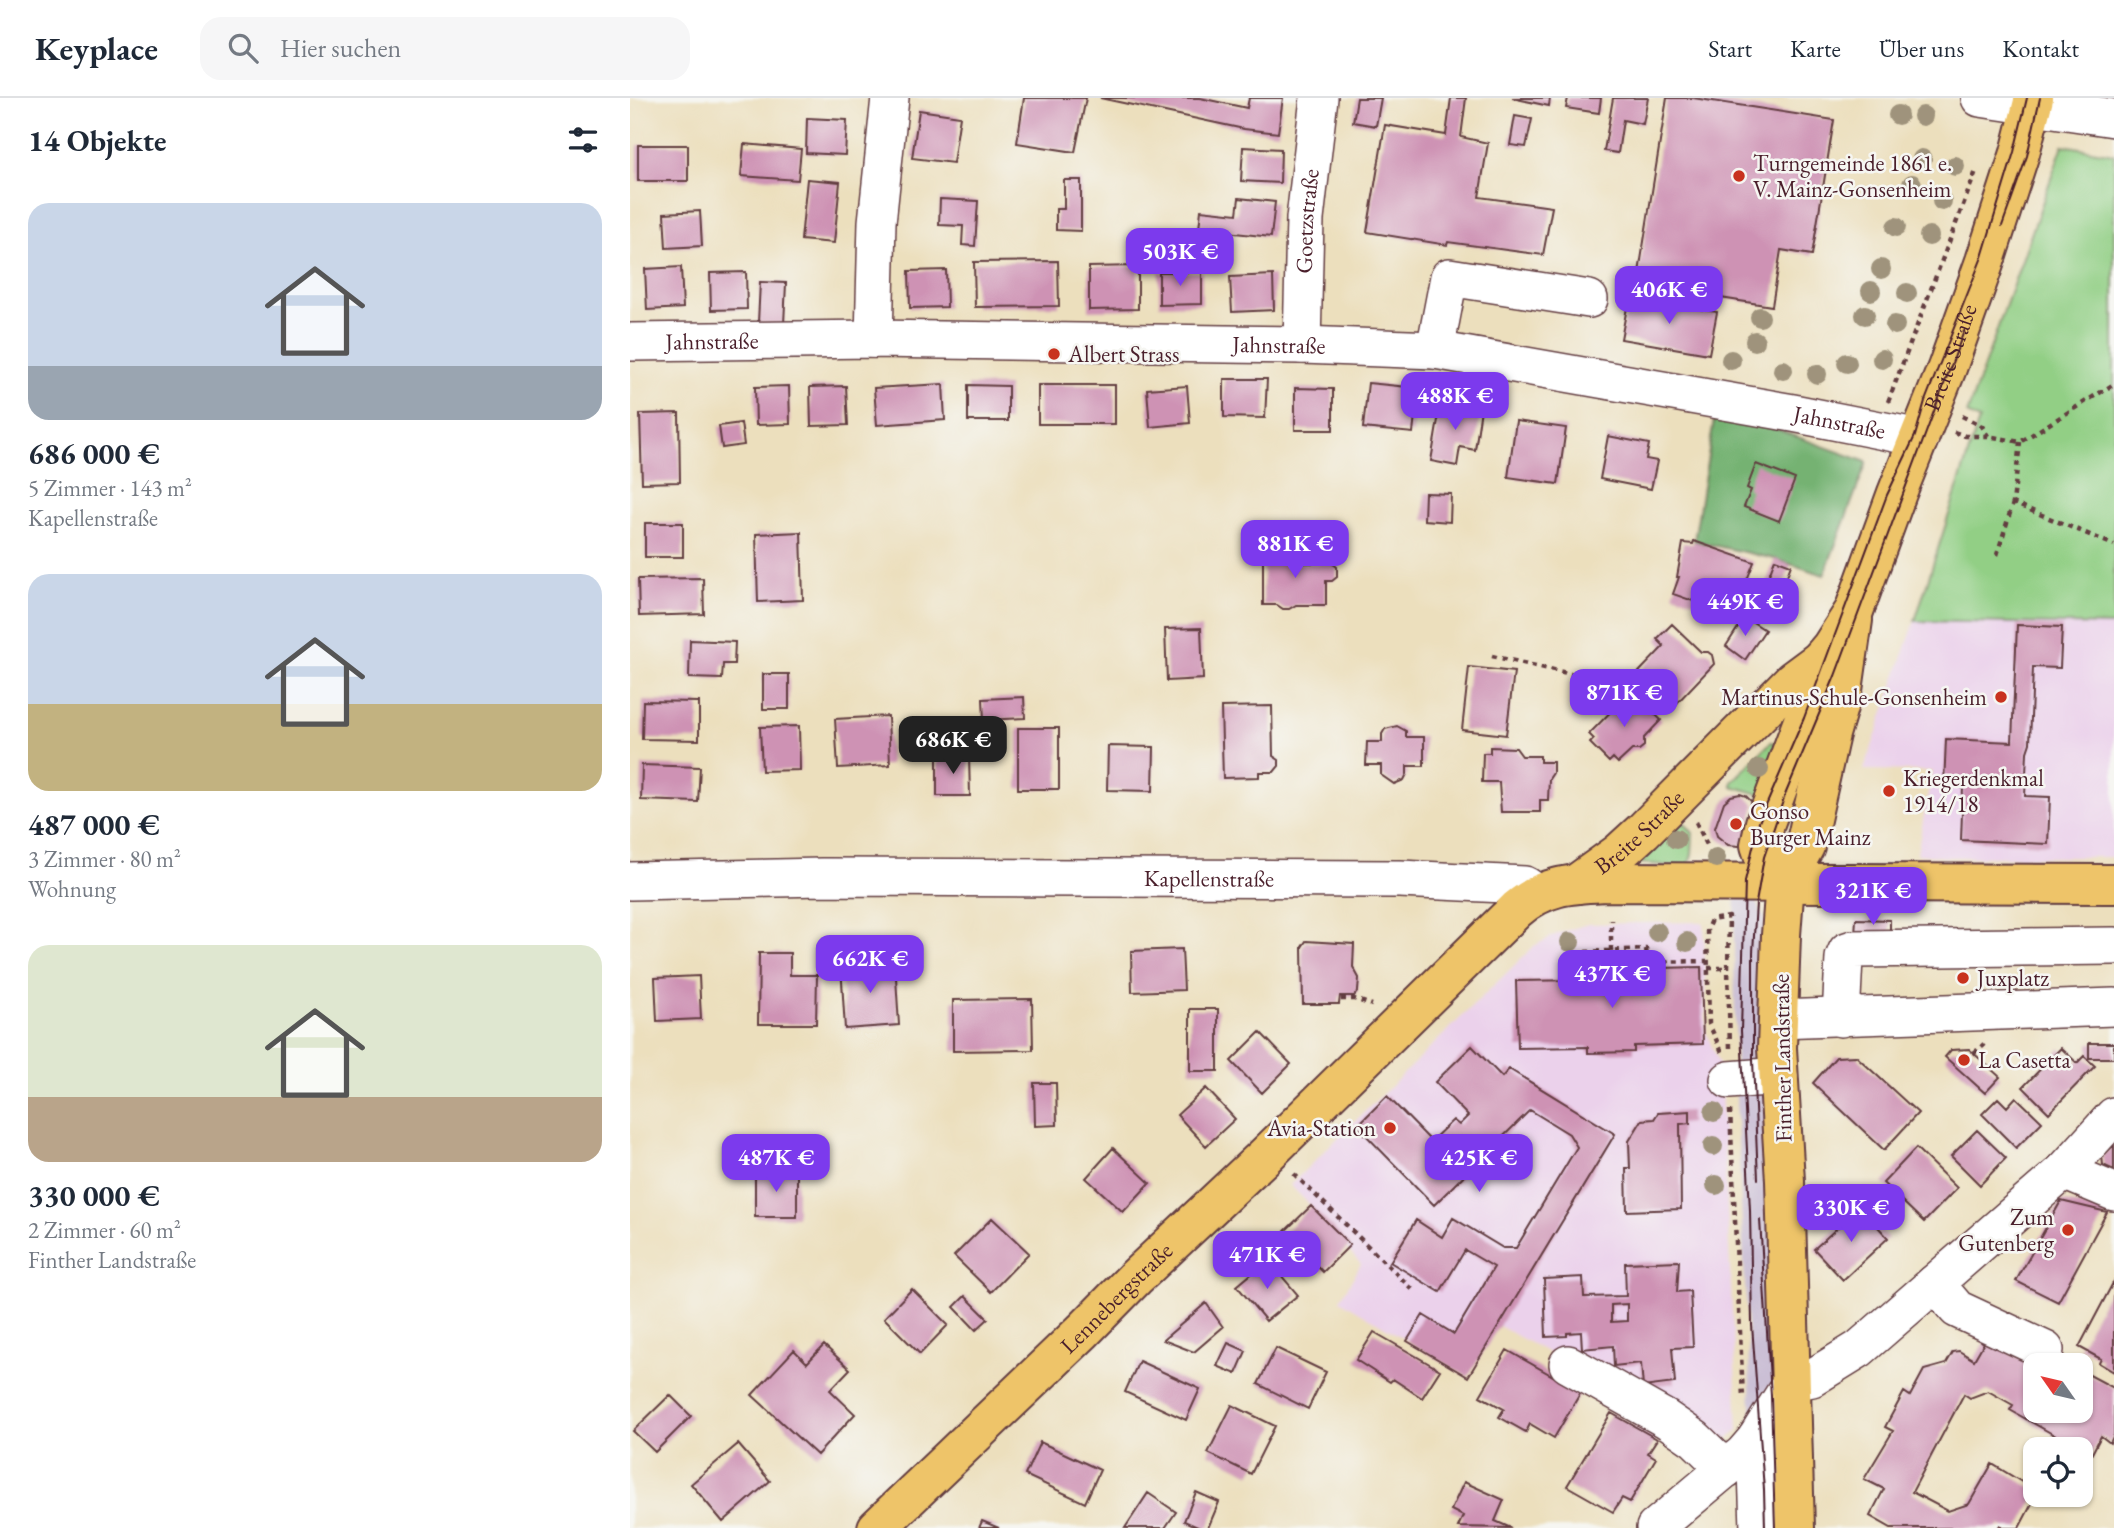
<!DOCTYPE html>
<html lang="de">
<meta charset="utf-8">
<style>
:root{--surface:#fff;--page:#f6f6f7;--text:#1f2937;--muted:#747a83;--line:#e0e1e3;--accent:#7c3aed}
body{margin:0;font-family:"EB Garamond",serif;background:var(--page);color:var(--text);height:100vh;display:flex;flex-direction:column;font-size:26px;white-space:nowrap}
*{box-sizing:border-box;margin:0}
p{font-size:23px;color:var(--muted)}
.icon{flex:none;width:38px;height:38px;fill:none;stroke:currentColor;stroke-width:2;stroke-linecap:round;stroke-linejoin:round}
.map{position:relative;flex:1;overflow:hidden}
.side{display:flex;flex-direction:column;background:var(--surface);width:630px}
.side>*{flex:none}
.needle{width:46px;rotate:304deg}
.fabs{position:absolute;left:1393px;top:1255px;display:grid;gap:14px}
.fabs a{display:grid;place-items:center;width:70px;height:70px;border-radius:14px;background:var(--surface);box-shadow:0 2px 5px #0004;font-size:35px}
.price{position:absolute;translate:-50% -60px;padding:0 16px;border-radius:14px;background:var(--accent);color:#fff;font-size:23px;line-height:46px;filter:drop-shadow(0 2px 4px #0008)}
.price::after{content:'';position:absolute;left:50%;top:42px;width:21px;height:16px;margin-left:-10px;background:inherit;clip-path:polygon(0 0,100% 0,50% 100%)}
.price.on{background:#222;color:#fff}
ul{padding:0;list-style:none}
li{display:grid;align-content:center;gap:14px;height:371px;padding:0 28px}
li span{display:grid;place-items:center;height:217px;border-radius:21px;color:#555}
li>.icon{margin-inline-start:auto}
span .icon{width:126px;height:126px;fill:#fffc;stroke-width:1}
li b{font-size:30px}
h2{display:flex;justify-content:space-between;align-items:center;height:84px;padding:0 28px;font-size:30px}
header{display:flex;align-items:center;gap:42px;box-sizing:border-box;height:98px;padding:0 35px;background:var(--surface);border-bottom:2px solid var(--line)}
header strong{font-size:33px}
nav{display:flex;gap:38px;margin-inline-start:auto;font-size:24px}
.search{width:490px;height:63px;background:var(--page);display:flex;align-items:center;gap:18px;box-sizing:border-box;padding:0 24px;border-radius:21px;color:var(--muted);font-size:26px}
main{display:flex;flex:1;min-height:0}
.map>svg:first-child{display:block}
.built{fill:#ebd1eb}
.industrial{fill:#cbbfd5}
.green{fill:#92cf85;stroke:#6e7758;stroke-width:2}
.forest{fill:#75b272;stroke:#60684e;stroke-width:2}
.building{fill:#ce92b4;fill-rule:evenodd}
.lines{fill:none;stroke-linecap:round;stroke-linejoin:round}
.minor-casing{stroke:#623c41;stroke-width:40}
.major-casing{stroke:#623c41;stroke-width:42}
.path{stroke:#623c41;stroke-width:4.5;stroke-dasharray:5 5;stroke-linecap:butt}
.minor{stroke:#fff;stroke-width:37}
.major{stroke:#eec469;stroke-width:38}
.tram{stroke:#4a1f2b;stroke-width:2}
.tree{fill:#9f937c}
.poi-dot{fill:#c8321e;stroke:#f6f6f2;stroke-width:2.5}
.labels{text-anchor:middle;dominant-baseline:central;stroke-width:5;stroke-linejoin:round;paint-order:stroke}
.poi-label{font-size:23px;fill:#4a1f2b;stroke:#f6f6f2;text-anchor:start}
.street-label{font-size:23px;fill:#4a1f2b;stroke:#f6f6f2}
</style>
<header>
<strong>Keyplace</strong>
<div class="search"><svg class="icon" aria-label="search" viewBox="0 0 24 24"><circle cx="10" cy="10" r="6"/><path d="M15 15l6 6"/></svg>Hier suchen</div>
<nav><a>Start</a><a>Karte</a><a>Über uns</a><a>Kontakt</a></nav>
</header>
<main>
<section class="side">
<h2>14 Objekte<svg class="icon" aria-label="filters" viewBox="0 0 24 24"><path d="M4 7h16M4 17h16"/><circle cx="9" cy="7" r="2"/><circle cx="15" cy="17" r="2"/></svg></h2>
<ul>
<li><span style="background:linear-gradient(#c9d6e8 75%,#9aa5b1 0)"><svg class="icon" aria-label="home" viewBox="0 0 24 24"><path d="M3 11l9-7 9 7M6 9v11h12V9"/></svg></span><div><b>686 000 €</b><p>5 Zimmer · 143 m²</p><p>Kapellenstraße</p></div></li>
<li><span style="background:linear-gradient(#c9d6e8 60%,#c2b280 0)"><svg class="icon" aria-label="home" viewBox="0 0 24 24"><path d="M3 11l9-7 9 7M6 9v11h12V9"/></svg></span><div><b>487 000 €</b><p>3 Zimmer · 80 m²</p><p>Wohnung</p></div></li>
<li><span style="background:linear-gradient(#dfe7d0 70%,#b9a48a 0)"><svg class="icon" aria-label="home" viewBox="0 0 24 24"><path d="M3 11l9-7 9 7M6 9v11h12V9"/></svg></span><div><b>330 000 €</b><p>2 Zimmer · 60 m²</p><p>Finther Landstraße</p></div></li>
</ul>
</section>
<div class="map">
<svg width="1484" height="1430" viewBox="0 0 1484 1430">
<rect width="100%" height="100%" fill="#f6f6f2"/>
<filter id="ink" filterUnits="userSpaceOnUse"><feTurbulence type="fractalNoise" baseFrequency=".0143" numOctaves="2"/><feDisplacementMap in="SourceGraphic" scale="14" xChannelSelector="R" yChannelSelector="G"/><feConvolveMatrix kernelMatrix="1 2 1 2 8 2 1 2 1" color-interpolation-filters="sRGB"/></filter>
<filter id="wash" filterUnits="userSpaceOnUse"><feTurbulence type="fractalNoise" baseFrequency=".00686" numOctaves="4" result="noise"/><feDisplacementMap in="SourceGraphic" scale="28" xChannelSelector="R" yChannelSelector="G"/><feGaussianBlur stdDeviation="1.57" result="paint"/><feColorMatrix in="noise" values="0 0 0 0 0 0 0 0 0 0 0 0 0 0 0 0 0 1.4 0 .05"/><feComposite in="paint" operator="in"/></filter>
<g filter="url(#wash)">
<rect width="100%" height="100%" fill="#ecdfbd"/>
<!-- built -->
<path class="built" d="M1285,523L1484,527V759H1315L1287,756L1302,673L1234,672Z
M1072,824L1074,826L1076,934L1090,969L1108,1332L1089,1348L869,1228L838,1279L710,1202L731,1166L717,1151L720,1147L660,1087L904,848L929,835L958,826Z"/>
<!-- industrial -->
<path class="industrial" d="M1106,798L1126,805L1135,821L1148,1287L1122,1329L1106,1000L1104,841Z"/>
<!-- green -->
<path class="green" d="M1433,47L1484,56V527L1285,523L1349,322L1337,316Z
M1141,644L1146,645L1132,697L1102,688V684Z
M1047,717L1063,735L1062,756L1058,769L1009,765L1008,763Z"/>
<!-- forest -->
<path class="forest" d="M1085,316L1118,321L1237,364L1194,477L1145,461L1064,443Z"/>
<g id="blocks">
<!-- building -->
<path class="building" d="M394,0H456L445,54L387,45Z
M470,0H570L617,10L619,0H653L648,35L614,31Z
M727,0H751L746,28L723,24Z
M821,0H836L831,39L858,45L849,99L922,109L913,157L818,144L817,147L737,134L755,27L816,37Z
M882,0H920L919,8Z
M938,0H971L969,15L936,10Z
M983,0H1018L1013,26L993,22L988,55L974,53Z
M1037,0H1063L1204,22L1182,157L1151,152L1142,208L1007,187Z
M289,12L330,18L323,65L282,60Z
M885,18L902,21L896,49L880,47Z
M177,20L217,22L215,57L176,55Z
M114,46L171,51L168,82L111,78Z
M8,47H58V83H8Z
M613,49L651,51L650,85L611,83Z
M177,81L210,84L204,145L171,142Z
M434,82H451V133L426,132V111H434Z
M609,100L645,104L641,139L569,131L571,112L607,116Z
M310,101L348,103L345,148L332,147L333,128L309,127Z
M70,113L72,148L36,150L34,115Z
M428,163L429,208L345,209L344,164Z
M508,168V211L459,212V169Z
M51,169L53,210L17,212L15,171Z
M316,172L317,209L280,210L279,173Z
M116,174L117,211L81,212L80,175Z
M529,174H572V206L529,207Z
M643,177L644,212L602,214L600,179Z
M130,184L156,185L154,226L128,225Z
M999,199L1087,214L1079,256L991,241Z
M594,281H637L635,320L594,319Z
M738,285L788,290L783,335L733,330Z
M313,286L315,322L247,327L244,290Z
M338,287L378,288V323H338Z
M408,287H485V326H408Z
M159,288L160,326L126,327L125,289Z
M216,288L218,327L181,328L180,289Z
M557,288L560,325L520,329L517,291Z
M665,290L703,291V332H665Z
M811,304L851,311L845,352L830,349L827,368L801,363Z
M49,315L50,384L12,385L10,316Z
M886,323L936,330L928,386L878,379Z
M111,325L114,347L92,350L89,328Z
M978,338L1019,346L1016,361L1027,363L1021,391L970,381Z
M1126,366L1165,381L1149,423L1114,409L1121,392L1117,390Z
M795,395L821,396L820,424L794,422Z
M15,425H53V459H15Z
M171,434L173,502L128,504L126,436Z
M1064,443L1124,464L1103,517L1043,496L1049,479H1047L1053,445L1063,446Z
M633,453H666V465H702L707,469V479L702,483H696V507H666L659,511H653L647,507H633Z
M1145,461L1161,467L1150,496L1134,490Z
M73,480L74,516L9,518L8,481Z
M1115,519L1135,532L1115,562L1096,548Z
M1042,526L1071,554H1078L1082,557L1084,566L1045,607L1009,574L1034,548L1027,541Z
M1387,527L1432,529L1430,570L1403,569L1400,645L1397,654L1395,698L1420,699L1418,746L1331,742L1333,689L1314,688L1316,641L1382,644Z
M571,530L573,581L537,583L535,531Z
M60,542L105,544L104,566H93L92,581L59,580Z
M839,569L884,574L876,637L832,632Z
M133,576H159V611H133Z
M1001,593L1031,622L1014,640V648L1009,652H1002L988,665L983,660L979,664L960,645L964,641L959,636Z
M394,599L395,620L354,622L353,601Z
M13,603L69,604V642L12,641Z
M642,608L643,658L649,662V668L644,674H629V679L593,680L591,609Z
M258,618L260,667L208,670L205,621Z
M169,628L170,672L132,673L130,629Z
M767,628L776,633V639H794V668H777V676L774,682L764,686L751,677V667H736L737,644H752V636L755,631Z
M388,630H429V691H388Z
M478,648L524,649L523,693L477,692Z
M860,649L886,650L892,658H910V664H923V675L919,681L918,702H910V714H871L869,684H852L853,655H860Z
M307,658H339L340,698H307Z
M12,667L70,669L68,704L11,702Z
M1110,696L1116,698L1125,707L1116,743L1109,748L1098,747L1087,738L1085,730L1094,704L1101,698Z
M1226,821L1260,822V838L1225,836Z
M676,843L724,846L723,869L729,880L728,893L724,898H710L709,906H673L672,849Z
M552,851L554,892L502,894L501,853Z
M129,855H160V877H187L186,926H128Z
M265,864L269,927L215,931L211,867Z
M1005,867L1006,881L1031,880L1030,870L1071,869L1073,946L1004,948V954L958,955V949L888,950L886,883L957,882L956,869Z
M69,878L71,921L27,923L25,880Z
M402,901L403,952L323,953V902Z
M560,911H588V973H560Z
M630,934L661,966L632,995L601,963Z
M1459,945H1484V960H1459Z
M842,948L872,979L879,971L985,1036L838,1279L777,1243L793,1217L824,1236L864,1169L835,1152L810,1194L760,1164L786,1122L812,1139L823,1120L873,1150H886L947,1049L939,1036L900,1012L804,1107L727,1028L757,998L801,1043L823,1022L829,1027L838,1018L805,984Z
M1431,950L1447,965L1454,958L1465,968L1419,1015L1393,989Z
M1339,951L1370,979L1355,995L1315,959L1321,952Z
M1226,958L1288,1015L1254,1052L1183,985L1206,959Z
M404,985H426L427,1027L405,1028Z
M576,990L605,1021L576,1048L547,1017Z
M1386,999L1412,1024L1386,1050L1352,1016L1368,1000L1377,1009Z
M1060,1013V1025L1050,1026L1051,1111L997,1113L996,1070H1000L999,1043L1012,1022L1024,1021L1028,1015Z
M1347,1032L1376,1060L1350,1087L1321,1058Z
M1484,1047V1072L1473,1067L1472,1058Z
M483,1050L520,1085L493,1114L456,1080Z
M1286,1050L1327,1090L1294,1124L1253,1085Z
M125,1072H167V1119H125Z
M1431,1103L1477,1114L1428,1204L1386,1183Z
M681,1108L720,1147L693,1174L654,1134Z
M1230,1109L1258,1140L1213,1182L1184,1151Z
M362,1120L399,1155L361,1194L324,1158Z
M638,1162L668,1197L636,1223L607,1188Z
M1049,1163L1047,1194L1060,1193L1063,1249L1042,1250L1045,1285L1013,1289L1011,1265L984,1268L983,1248L952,1251L951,1234L937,1235V1238L916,1239L914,1181L953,1179L954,1199L996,1198L995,1165ZM997,1206V1223L981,1224V1207Z
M1484,1183V1274L1469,1265L1471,1261L1449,1249Z
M282,1191L318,1227L290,1256L254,1220Z
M335,1198L358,1221L346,1232L324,1209Z
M576,1205L593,1229L564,1254L533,1242Z
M744,1234L810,1272L792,1300L763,1281L760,1284L726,1262Z
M1355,1243L1405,1267V1312H1451L1452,1273L1484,1290V1337L1480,1345L1471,1338L1457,1365L1453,1361L1451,1364V1351H1430L1421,1345L1426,1338L1380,1312L1383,1307L1358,1293L1340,1300L1334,1296L1282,1394L1318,1413L1339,1406L1362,1366L1405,1392V1396H1407L1389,1430H1375L1370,1427L1368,1430H1261L1240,1418L1254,1391L1234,1381L1263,1333L1255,1329L1274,1294L1280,1298L1294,1272L1316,1266L1323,1254L1329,1253L1344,1262Z
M598,1245L616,1253L606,1276L587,1268Z
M194,1247L220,1271L200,1292L225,1316L187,1357L122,1297L164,1252L177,1265Z
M646,1250L696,1274L678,1311L628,1286Z
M877,1252L951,1294L924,1340L900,1326L896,1334L869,1319L874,1311L850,1298Z
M509,1263L570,1291L556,1322L495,1294Z
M40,1297L61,1318L25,1354L3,1333Z
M602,1307L645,1328L621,1376L578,1355Z
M981,1315L1027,1341L1018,1355L1026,1360L1000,1404L992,1400L983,1414L937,1388Z
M410,1344L470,1372L455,1405L395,1377Z
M108,1346L140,1383L93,1424L61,1386Z
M834,1384L874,1402L865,1423L881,1430L828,1429L833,1418L821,1412Z
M566,1394L589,1404L578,1430H570L554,1423Z
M518,1395L546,1414L535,1430H495Z
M352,1423L369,1430H349Z"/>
</g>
</g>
<g filter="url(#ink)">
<use href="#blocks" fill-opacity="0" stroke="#623c41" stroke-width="2"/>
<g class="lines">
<defs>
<g id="minor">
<path d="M1350,0L1484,20"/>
<path d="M244,241L247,124L260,0"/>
<path id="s1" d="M0,244L244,241L672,247L805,252L1163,315L1290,340"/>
<path id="s2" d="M672,247L675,121L689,0"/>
<path d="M805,252L819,179L959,201"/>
<path id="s3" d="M0,783L192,779L770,781L895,787L908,796"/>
<path d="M1211,920L1214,860L1217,853L1223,851L1484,848"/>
<path d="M1148,921L1484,909"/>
<path d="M1099,982L1149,978"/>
<path d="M1434,1073L1484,1094"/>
<path d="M1305,1185L1327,1211L1415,1252"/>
<path d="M938,1266L1036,1321L1065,1341L1096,1371"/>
<path d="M1126,1341L1129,1430"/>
<path d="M1025,1430L1113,1356L1126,1341L1162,1284L1182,1280L1229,1251L1434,1073L1484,1018"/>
</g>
<g id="major">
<path d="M1155,784L1134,759L1130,747L1135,725L1174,620L1190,562"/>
<path id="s4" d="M946,786L989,755L1013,733L1163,582L1190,562L1201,549L1224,513L1267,395L1317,270L1355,163L1390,55L1404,0"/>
<path id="s5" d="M247,1430L453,1233L505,1180L636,1057L887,811C916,786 942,786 978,784L1484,786"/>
<path d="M1165,1430L1155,1083L1147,950L1151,837L1155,784L1175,748L1200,636L1213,592L1223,522"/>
</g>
</defs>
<!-- minor casing -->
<use href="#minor" class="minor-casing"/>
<!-- major casing -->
<use href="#major" class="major-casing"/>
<!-- path -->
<path class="path" d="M1258,304L1346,73
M1332,318L1352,328L1358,338
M1324,334L1335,338H1358L1390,344L1484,286
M1390,344L1383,405L1484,447
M1367,457L1383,405
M862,558L950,578L947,581
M1066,724L1079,751
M981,853V822
M1078,870H1098
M953,872V854L1016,851L1018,864L1077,863
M711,901H724L742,907
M1092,954L1079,926L1077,831L1081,822L1099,819L1098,870L1100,951
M1344,955L1354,946
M1100,1012L1113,1300
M664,1076L783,1192"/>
<!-- minor -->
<use href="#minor" class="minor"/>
<!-- major -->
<use href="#major" class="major"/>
<!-- tram -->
<path class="tram" d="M1372,128L1397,58L1410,0
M1128,1081L1123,962V854L1126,805L1134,759L1155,697L1205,578L1334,233
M1130,1122L1141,1298L1145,1430
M1135,1430L1134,1392L1122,1227L1120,1112L1111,933L1115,783L1129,724L1174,620L1257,397L1285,338L1295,303L1352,159L1384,54L1397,0"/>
</g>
<!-- trees -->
<g class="tree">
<circle cx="1268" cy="17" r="10"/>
<circle cx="1293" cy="18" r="10"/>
<circle cx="1292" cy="61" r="10"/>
<circle cx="1325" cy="68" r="10"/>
<circle cx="1282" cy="86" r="10"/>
<circle cx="1312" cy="103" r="10"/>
<circle cx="1266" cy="129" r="10"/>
<circle cx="1299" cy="138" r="10"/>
<circle cx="1251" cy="171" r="10"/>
<circle cx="1241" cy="193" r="10"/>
<circle cx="1277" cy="195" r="10"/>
<circle cx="1235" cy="217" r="10"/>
<circle cx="1130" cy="219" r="10"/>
<circle cx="1265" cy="227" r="10"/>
<circle cx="1125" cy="243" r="10"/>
<circle cx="1252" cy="261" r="10"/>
<circle cx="1101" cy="262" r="10"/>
<circle cx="1217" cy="265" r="10"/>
<circle cx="1153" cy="272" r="10"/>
<circle cx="1187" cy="276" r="10"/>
<circle cx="1129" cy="671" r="10"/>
<circle cx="1046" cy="741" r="10"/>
<circle cx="1086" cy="760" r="10"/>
<circle cx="1027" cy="834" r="10"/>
<circle cx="940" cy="844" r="10"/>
<circle cx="1057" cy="844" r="10"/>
<circle cx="1084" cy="1014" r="10"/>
<circle cx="1083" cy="1048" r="10"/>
<circle cx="1086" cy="1087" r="10"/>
</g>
</g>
<!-- markers -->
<g class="poi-dot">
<circle cx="1109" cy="78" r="7"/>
<circle cx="424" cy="256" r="7"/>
<circle cx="1371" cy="599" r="7"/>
<circle cx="1259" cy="693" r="7"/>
<circle cx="1106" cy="726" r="7"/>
<circle cx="1333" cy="880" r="7"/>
<circle cx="1334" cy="962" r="7"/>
<circle cx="760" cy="1030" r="7"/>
<circle cx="1438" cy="1132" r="7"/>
</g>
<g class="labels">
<!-- poi labels -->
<g class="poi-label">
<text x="1123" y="65">Turngemeinde 1861 e.<tspan x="1123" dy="26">V. Mainz-Gonsenheim</tspan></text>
<text x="438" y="256">Albert Strass</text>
<text x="1357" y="599" text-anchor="end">Martinus-Schule-Gonsenheim</text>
<text x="1273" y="680">Kriegerdenkmal<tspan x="1273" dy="26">1914/18</tspan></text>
<text x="1120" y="713">Gonso<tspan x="1120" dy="26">Burger Mainz</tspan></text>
<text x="1347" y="880">Juxplatz</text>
<text x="1348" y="962">La Casetta</text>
<text x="746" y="1030" text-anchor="end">Avia-Station</text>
<text x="1424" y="1119" text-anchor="end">Zum<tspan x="1424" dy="26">Gutenberg</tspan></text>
</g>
<!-- street labels -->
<g class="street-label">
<text stroke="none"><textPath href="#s2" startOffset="124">Goetzstraße</textPath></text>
<text stroke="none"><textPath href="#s1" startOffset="82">Jahnstraße</textPath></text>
<text stroke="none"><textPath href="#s1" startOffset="649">Jahnstraße</textPath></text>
<text stroke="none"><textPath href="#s4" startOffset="663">Breite Straße</textPath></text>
<text stroke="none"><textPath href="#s1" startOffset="1216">Jahnstraße</textPath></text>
<text stroke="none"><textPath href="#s4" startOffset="82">Breite Straße</textPath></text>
<text stroke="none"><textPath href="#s3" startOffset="579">Kapellenstraße</textPath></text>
<text transform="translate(1152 960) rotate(-91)">Finther Landstraße</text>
<text stroke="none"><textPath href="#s5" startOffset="332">Lennebergstraße</textPath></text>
</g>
</g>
</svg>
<div class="fabs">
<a><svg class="needle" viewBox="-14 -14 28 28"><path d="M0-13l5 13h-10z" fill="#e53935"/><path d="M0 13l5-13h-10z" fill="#747a83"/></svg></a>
<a><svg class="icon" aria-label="locate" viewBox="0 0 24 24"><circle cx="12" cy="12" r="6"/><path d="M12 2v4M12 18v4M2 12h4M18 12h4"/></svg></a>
</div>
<b class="price" style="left:550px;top:190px">503K €</b>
<b class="price" style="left:1039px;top:228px">406K €</b>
<b class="price" style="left:825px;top:334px">488K €</b>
<b class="price" style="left:665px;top:482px">881K €</b>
<b class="price" style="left:1115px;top:540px">449K €</b>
<b class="price" style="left:994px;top:631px">871K €</b>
<b class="price on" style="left:323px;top:678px">686K €</b>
<b class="price" style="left:1243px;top:829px">321K €</b>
<b class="price" style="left:240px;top:897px">662K €</b>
<b class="price" style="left:982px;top:912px">437K €</b>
<b class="price" style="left:146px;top:1096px">487K €</b>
<b class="price" style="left:849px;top:1096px">425K €</b>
<b class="price" style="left:1221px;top:1146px">330K €</b>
<b class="price" style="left:637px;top:1193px">471K €</b>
</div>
</main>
